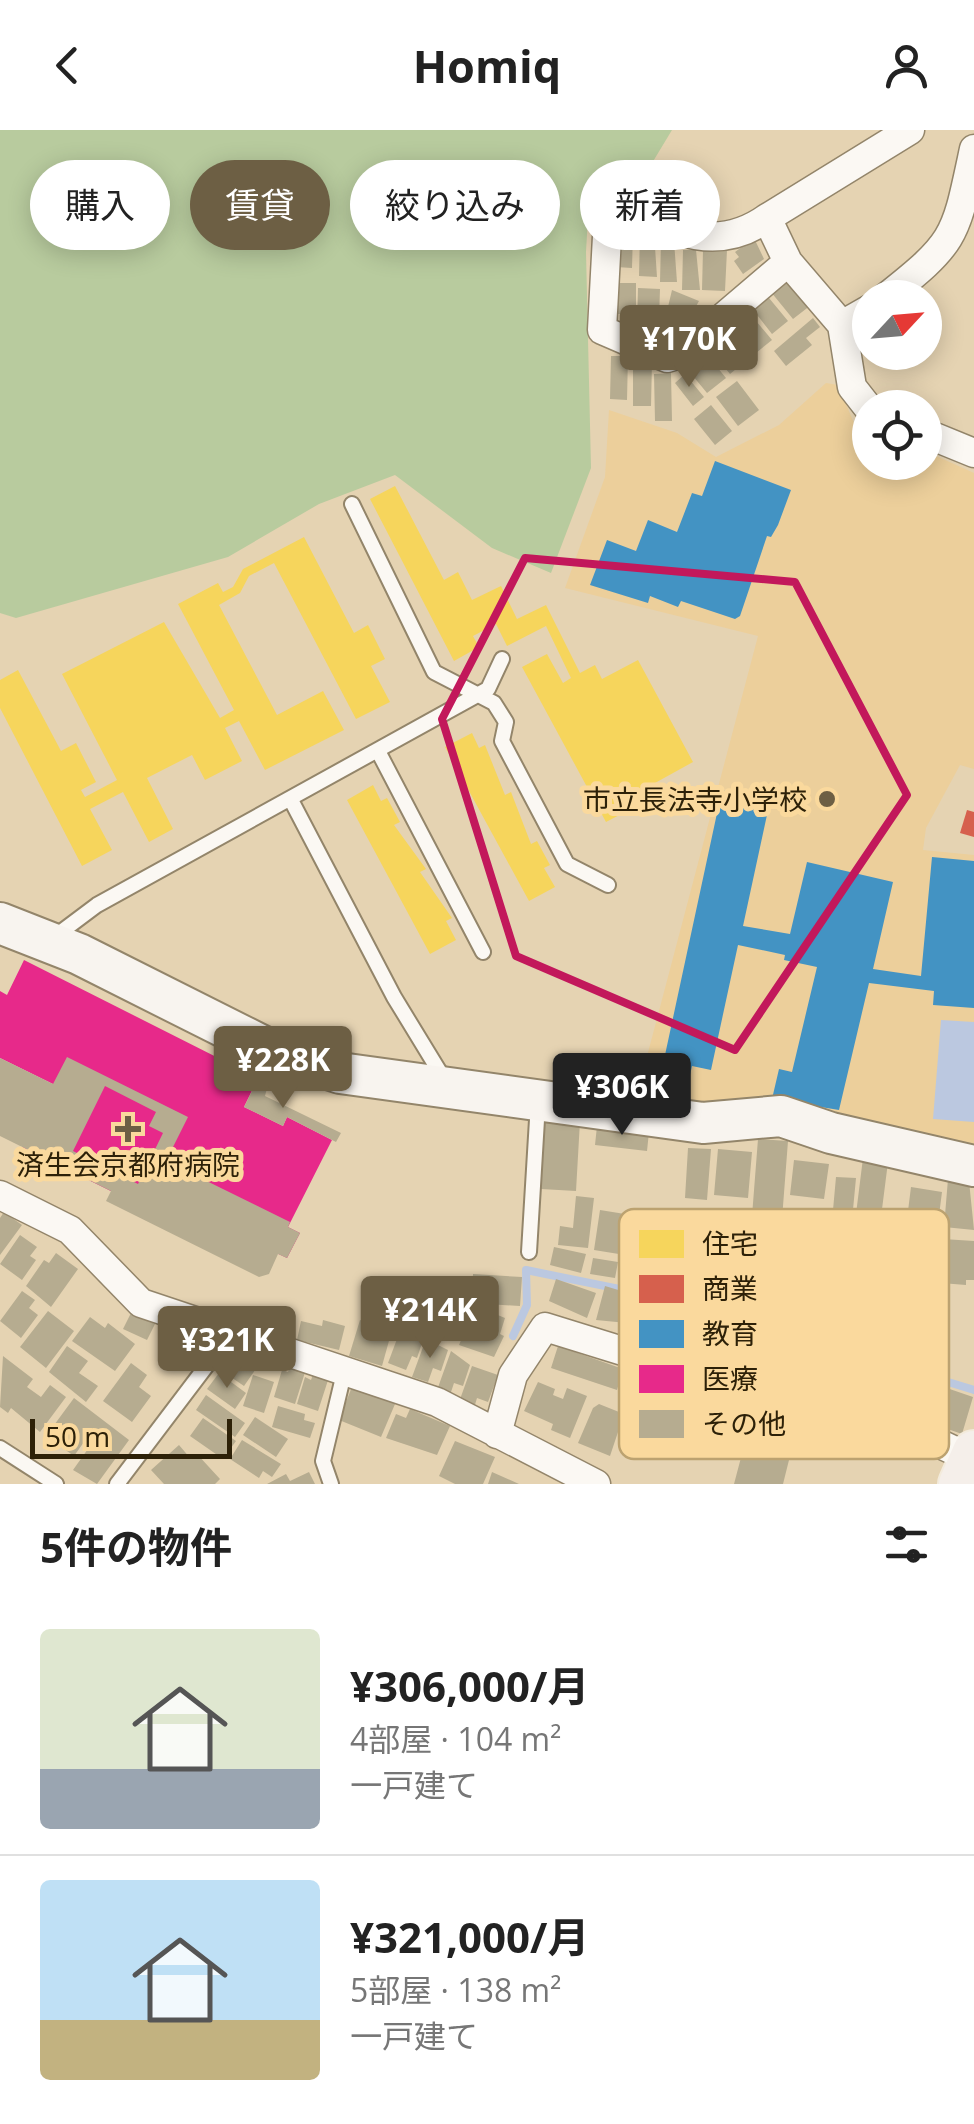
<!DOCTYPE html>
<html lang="ja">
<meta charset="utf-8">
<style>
:root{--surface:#fff;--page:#f6f6f6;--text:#222;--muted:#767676;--line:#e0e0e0;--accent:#6d5f44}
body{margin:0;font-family:"Open Sans","Noto Sans JP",sans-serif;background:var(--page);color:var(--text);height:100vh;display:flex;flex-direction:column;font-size:38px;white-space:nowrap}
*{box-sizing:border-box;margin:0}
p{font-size:32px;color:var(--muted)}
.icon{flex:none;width:55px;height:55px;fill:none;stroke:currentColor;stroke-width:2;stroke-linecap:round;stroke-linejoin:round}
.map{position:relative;height:1354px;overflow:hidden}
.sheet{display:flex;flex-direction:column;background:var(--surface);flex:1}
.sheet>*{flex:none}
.hud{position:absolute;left:30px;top:30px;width:915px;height:90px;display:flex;gap:20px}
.needle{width:65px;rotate:64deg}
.tools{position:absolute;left:852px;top:150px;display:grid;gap:20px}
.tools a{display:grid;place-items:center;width:90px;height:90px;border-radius:50%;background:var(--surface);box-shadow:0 5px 25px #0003;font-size:50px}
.scale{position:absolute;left:30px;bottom:25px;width:202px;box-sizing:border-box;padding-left:10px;border:5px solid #2d2108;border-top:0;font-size:28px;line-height:35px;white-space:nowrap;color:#2d2108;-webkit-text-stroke:8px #fad99d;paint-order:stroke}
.price{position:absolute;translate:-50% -85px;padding:0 22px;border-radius:10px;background:var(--accent);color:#fff;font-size:32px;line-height:65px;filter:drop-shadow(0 2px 5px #0008)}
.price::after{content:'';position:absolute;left:50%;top:60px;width:30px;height:22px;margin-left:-15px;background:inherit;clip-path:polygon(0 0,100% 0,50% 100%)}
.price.on{background:#222;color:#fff}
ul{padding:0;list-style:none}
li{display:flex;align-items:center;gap:30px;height:250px;padding:0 40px}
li+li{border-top:2px solid var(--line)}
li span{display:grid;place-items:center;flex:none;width:280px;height:200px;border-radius:10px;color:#555}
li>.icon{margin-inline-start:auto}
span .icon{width:120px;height:120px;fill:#fffc;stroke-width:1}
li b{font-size:42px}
h2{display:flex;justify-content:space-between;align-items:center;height:120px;padding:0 40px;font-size:42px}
.pill{padding:0 35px;border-radius:45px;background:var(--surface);box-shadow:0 5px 25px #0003;font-size:35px;line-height:90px}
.pill.on{background:var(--accent);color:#fff}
header{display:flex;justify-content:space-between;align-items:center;height:130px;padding:0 40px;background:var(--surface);font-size:45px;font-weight:700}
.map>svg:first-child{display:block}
.built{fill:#eccf9b}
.green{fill:#b8cb9e}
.water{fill:#bbc8e0}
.homes{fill:#f6d55c}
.shops{fill:#d6604d}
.schools{fill:#4393c3}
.health{fill:#e7298a}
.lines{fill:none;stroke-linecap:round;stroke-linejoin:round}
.stream{stroke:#bbc8e0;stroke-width:8}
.building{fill:#b6ac90;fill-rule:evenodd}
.lane-casing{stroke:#93856a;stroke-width:18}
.street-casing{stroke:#93856a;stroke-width:31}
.secondary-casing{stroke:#93856a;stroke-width:44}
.primary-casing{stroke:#f3ebdc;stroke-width:46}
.lane{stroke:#fbf8f3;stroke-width:14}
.street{stroke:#fbf8f3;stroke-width:28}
.secondary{stroke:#f8f4ef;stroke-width:40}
.primary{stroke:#f5efea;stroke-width:42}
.marked{fill:none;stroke:#c2185b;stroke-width:8;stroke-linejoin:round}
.poi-dot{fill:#6d5f44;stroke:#fad99d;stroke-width:4}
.labels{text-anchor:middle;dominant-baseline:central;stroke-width:10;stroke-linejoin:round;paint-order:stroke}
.poi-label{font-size:28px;fill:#2d2108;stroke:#fad99d;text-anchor:end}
.key{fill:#fad99d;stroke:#bca270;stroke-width:2.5}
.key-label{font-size:28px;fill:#2d2108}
</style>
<header><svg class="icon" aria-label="back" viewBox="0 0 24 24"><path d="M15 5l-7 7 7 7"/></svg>Homiq<svg class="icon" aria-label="person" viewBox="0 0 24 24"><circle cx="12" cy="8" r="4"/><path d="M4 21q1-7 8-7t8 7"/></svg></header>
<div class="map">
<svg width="974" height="1354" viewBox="0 0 974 1354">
<rect width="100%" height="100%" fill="#e5d3b2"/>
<!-- built -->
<path class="built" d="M826,253L838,255L856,298L870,300V332H925V321L974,343V639L960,635L926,698L923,720L974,725V1016L636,968L758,506L565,458L605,347L609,280L677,303L716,327L779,295Z"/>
<!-- green -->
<path class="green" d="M0,0H672L643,48L620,60L590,52L586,122L591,338L551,443L492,418L395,345L319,374L228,427L16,488L0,483Z"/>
<!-- water -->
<path class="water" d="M941,890L974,892V992L933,989Z"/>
<!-- homes -->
<path class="homes" d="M395,356L444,450L458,442L472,470L501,456L517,489L546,475L580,543L595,535L602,549L638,530L693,632L626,669L631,679L606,692L522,537L547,524L563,553L571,548L546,496L507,516L496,494L473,506L479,517L454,531L370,369Z
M304,407L354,503L368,495L385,529L371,536L390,572L356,589L274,433L249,446L240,463L219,475L277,585L323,561L344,600L265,640L239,591L225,598L242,631L205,650L192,625L147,648L173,699L149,712L123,662L90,679L112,720L82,736L0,578V550L18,540L61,621L76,613L96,652L81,660L85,667L117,650L62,544L164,492L220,588L234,580L178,474L218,453L223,462L233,457L243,439Z
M472,603L479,618L485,615L505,665L511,662L531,714L537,711L550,735L544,738L555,757L529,771L445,617Z
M373,655L381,671L387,668L400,692L394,695L426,739L420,742L452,788L446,791L456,810L430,824L347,670Z"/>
<!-- shops -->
<path class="shops" d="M967,680L974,682V707L960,703Z"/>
<!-- schools -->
<path class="schools" d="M715,331L791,360L778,395L771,407L767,406L740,486L735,489L681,471L678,477L650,466L648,473L590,455L607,410L636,421L648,390L677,402L692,363L702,366Z
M722,660L770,671L743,796L790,804L807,732L893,752L873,839L921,846L932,727L974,731V878L933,875L934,861L869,853L839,980L772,969L779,939L792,942L817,837L784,830L785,825L738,815L711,940L692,936L690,945L662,939Z"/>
<!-- health -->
<path class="health" d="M24,830L258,948L244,977L283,996L287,987L332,1010L288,1097L300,1103L287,1128L270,1120L262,1136L22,1017L53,954L0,928V861L7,865Z"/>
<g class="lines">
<!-- stream -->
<path class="stream" d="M513,1206L527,1175L526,1140L837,1203L935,1248L974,1260"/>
</g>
<!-- building -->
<path class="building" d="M617,90L628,91L627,102H633L632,138L616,137Z
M640,102H654L657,147L639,146Z
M754,108L764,129L743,144L734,131L739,127L735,122Z
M661,111H674L677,152H660Z
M683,120H696L700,160H682Z
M703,120H727L725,161L702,160Z
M785,152L811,175L793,189L771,162Z
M615,153H636V184H616Z
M638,158L660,159L659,188H653V197H637Z
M672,160L699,171L680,205L663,198Z
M769,168L788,191L772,204L754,181Z
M751,185L772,210L751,227L735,198Z
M813,188L820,197L806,208L812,215L786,236L774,221Z
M724,202L747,230L730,244L707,216Z
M704,221L726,248L707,263L688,240Z
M611,226H628L627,270L610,269Z
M633,232H652L651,276H633Z
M671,243L672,291H655L654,244Z
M685,244L704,267L693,276L675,253Z
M737,251L759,280L738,296L716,267Z
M711,275L732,301L715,315L694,289Z
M67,927L188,987L166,1031L290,1092L288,1097L300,1103L287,1128L278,1124L269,1144L259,1147L106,1071L111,1061L0,1006V928L53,954ZM105,956L156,982L149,996L163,1003L138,1054L73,1021Z
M260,945L269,950L265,966L341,1003L336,1012L287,987L283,996L244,977Z
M545,989L580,991L576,1061L541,1059Z
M597,996L649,1002L647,1021L595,1015Z
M758,1009L788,1011L782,1089L752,1086Z
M688,1018L711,1019L707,1070L685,1068Z
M718,1019L752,1022L748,1068L714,1065Z
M863,1028L888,1032L881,1087L856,1084Z
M794,1030L829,1034L824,1069L790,1065Z
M836,1047L856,1048L850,1111L811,1107L814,1078L833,1080Z
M948,1049L969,1051L974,1100L944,1097Z
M911,1057L942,1062L936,1109L905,1105Z
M576,1066L594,1068L588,1118L558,1115L560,1096L573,1098Z
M600,1080L631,1085L625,1125L594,1120Z
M4,1082L22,1095L0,1125V1088Z
M20,1105L37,1117L30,1126L36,1130L22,1150L0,1134Z
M943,1109L974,1111V1150H966V1155L941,1153Z
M554,1117L586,1124L581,1143L550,1135Z
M56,1123L78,1139L51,1177L26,1156L44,1130L49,1133Z
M593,1128L618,1132L615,1148L590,1144Z
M473,1144L522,1147L520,1176L472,1173Z
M556,1149L596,1163L587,1188L549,1171Z
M605,1156L655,1171L648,1195L596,1190Z
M22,1161L35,1170L29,1178L38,1185L21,1208L0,1191Z
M449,1165L505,1188L500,1204L504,1206L494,1227L459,1215L462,1208L426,1188L431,1176L441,1181Z
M48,1181L74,1201L46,1238L20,1217Z
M131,1183L155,1194L147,1210L123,1199Z
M90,1187L105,1198L108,1193L135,1214L115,1241L72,1211Z
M323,1190L345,1196L339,1220L297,1210L301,1191L322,1196Z
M360,1190L392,1200L382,1236L349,1226Z
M403,1193L426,1201L417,1228L412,1226L406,1240L388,1233Z
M426,1209L448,1220L441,1241L433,1238L428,1252L412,1247Z
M67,1216L88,1231L79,1243L98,1256L86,1272L49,1242Z
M235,1216L262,1230L244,1256L219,1239Z
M558,1216L623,1239L617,1260L551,1238Z
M451,1221L470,1235L463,1256L454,1253L449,1268L436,1263Z
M3,1226L33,1249L27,1257L41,1267L50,1255L66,1267L40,1302L11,1278L8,1283L0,1277Z
M292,1232L307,1236L295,1274L274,1267L282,1240L288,1242Z
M131,1233L147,1245L139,1257L151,1266L132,1292L103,1271Z
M472,1236L498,1245L488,1272L477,1268L474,1278L459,1272Z
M315,1239L330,1244L318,1281L297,1274L305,1247L311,1250Z
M219,1243L246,1263L235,1279L207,1259Z
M253,1245L274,1252L264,1283L243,1276Z
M355,1249L398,1267L381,1307L339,1290Z
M538,1252L555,1259L553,1265L563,1269L567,1258L587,1266L570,1308L551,1300L553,1294L524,1281Z
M935,1254L973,1267L962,1304L939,1296L941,1289L926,1284Z
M206,1265L245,1293L235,1307L196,1280Z
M74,1268L129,1310L97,1354L73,1340L90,1316L84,1312L74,1326L46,1306Z
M599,1274L624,1284L610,1326L578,1313L593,1278Z
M278,1276L305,1284L304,1290L315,1293L310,1308L272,1297Z
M410,1279L450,1296L437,1325L386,1308L396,1284L406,1288Z
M255,1287L288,1309L276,1327L243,1305Z
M203,1288L236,1311L223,1329L190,1306Z
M242,1310L281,1334L272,1347L263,1341L259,1348L230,1329Z
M455,1311L495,1327L483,1354H455L439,1346Z
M179,1315L191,1329L197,1324L220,1349L215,1354H164L151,1340Z
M743,1320L789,1330L783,1354H734Z
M309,1342L315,1354H267L286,1344L290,1351Z
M492,1342L519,1354H488Z"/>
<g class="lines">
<defs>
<path id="lane" d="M352,374L434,542L494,573L506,592L502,611L567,734L608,755
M378,621L483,822
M291,670L394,867L444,949
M53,808L97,775L488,559L502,529
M529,1122L538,973
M0,1318L56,1354
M117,1354L217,1222L220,1203
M331,1354L323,1331L345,1239"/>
<path id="street" d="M767,88L910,0
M788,132L680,224L667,228L602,200L609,69C663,95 711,128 767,88L788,132L842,195L852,257L870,280
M885,168C957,111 955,108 974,19
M842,195L870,179
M925,303L974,323
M0,1065L70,1100L141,1173L437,1272L596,1354
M497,1304L513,1245L545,1197L684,1240L766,1253L864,1278L972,1329"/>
<path id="secondary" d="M0,793L79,824L268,919L340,943L703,993L781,986L831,1003L974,1036"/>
<path id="primary" d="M960,1354L974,1322"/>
</defs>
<!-- lane casing -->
<use href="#lane" class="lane-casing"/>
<!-- street casing -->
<use href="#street" class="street-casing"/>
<!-- secondary casing -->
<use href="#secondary" class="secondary-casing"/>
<!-- primary casing -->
<use href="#primary" class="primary-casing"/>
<!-- lane -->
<use href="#lane" class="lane"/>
<!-- street -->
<use href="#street" class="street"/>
<!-- secondary -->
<use href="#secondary" class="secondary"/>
<!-- primary -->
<use href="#primary" class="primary"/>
</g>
<!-- marked area -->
<path class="marked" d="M525,428L795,452L907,665L735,920L516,826L442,589Z"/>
<!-- markers -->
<g class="poi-dot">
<circle cx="827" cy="669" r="10"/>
<path d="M123 984h10v10h10v10h-10v10h-10v-10h-10v-10h10z"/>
</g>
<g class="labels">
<!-- poi labels -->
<g class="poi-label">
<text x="807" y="669">市立長法寺小学校</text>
<text x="128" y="1034" text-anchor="middle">済生会京都府病院</text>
</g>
</g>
<!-- legend -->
<rect x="619" y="1079" width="330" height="250" rx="15" class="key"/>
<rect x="639" y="1100" width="45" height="28" fill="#f6d55c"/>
<rect x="639" y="1145" width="45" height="28" fill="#d6604d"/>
<rect x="639" y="1190" width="45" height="28" fill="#4393c3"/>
<rect x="639" y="1235" width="45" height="28" fill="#e7298a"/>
<rect x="639" y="1280" width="45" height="28" fill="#b6ac90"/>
<g class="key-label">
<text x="702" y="1124">住宅</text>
<text x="702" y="1169">商業</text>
<text x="702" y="1214">教育</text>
<text x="702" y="1259">医療</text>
<text x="702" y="1304">その他</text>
</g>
</svg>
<div class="tools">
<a><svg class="needle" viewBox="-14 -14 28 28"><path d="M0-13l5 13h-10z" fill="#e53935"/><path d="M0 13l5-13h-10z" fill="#767676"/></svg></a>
<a><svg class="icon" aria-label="locate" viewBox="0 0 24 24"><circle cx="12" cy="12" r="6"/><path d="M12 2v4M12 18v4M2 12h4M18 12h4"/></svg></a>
</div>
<div class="scale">50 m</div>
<b class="price" style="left:689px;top:260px">¥170K</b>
<b class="price" style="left:283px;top:981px">¥228K</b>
<b class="price on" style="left:622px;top:1008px">¥306K</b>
<b class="price" style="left:430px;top:1231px">¥214K</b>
<b class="price" style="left:227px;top:1261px">¥321K</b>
<div class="hud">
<a class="pill">購入</a>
<a class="pill on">賃貸</a>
<a class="pill">絞り込み</a>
<a class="pill">新着</a>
</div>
</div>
<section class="sheet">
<h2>5件の物件<svg class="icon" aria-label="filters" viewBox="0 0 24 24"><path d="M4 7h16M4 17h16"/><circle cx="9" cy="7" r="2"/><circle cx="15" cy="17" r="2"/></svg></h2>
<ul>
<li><span style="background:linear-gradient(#dfe7d0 70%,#9aa5b1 0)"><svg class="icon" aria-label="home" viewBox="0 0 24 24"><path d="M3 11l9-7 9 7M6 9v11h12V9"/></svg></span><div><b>¥306,000/月</b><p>4部屋 · 104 m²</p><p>一戸建て</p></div></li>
<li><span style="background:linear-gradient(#bfe0f5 70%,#c2b280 0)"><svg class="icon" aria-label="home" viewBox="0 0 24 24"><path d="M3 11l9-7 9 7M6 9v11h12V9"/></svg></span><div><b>¥321,000/月</b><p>5部屋 · 138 m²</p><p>一戸建て</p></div></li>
</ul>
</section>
